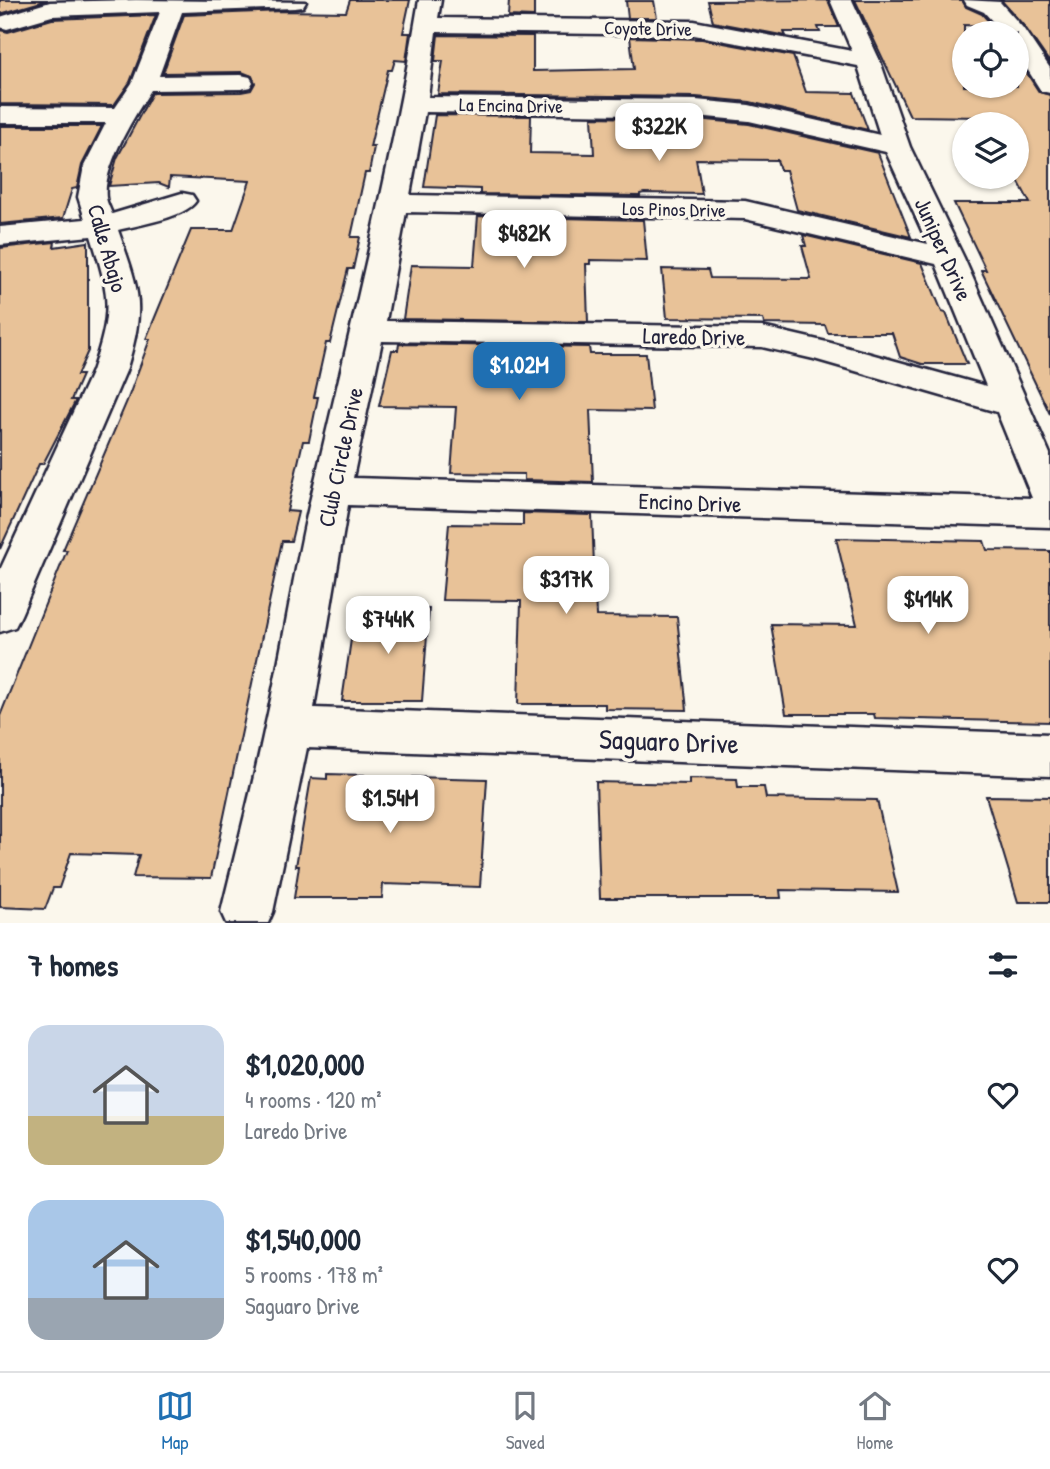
<!DOCTYPE html>
<meta charset="utf-8">
<style>
:root{--surface:#fff;--page:#f2f2f3;--text:#1f2937;--muted:#747a83;--line:#e0e1e3;--accent:#1f6fb2}
body{margin:0;font-family:"Patrick Hand",sans-serif;background:var(--page);color:var(--text);height:100vh;display:flex;flex-direction:column;font-size:26px;white-space:nowrap}
*{box-sizing:border-box;margin:0}
p{font-size:23px;color:var(--muted)}
.icon{flex:none;width:38px;height:38px;fill:none;stroke:currentColor;stroke-width:2;stroke-linecap:round;stroke-linejoin:round}
.map{position:relative;height:923px;overflow:hidden}
.panel{display:flex;flex-direction:column;background:var(--surface);flex:1}
.panel>*{flex:none}
.buttons{position:absolute;left:952px;top:21px;display:grid;gap:14px}
.buttons a{display:grid;place-items:center;width:77px;height:77px;border-radius:50%;background:var(--surface);box-shadow:0 2px 5px #0004;font-size:35px}
.price{position:absolute;translate:-50% -60px;padding:0 16px;border-radius:14px;background:#fff;color:#222;font-size:23px;line-height:46px;filter:drop-shadow(0 2px 4px #0008)}
.price::after{content:'';position:absolute;left:50%;top:42px;width:21px;height:16px;margin-left:-10px;background:inherit;clip-path:polygon(0 0,100% 0,50% 100%)}
.price.current{background:var(--accent);color:#fff}
ul{padding:0;list-style:none}
li{display:flex;align-items:center;gap:21px;height:175px;padding:0 28px}
li span{display:grid;place-items:center;flex:none;width:196px;height:140px;border-radius:21px;color:#555}
li>.icon{margin-inline-start:auto}
span .icon{width:84px;height:84px;fill:#fffc;stroke-width:1}
li b{font-size:30px}
h2{display:flex;justify-content:space-between;align-items:center;height:84px;padding:0 28px;font-size:30px}
.dock{display:flex;justify-content:space-around;align-items:center;height:98px;border-top:2px solid var(--line);background:var(--surface);font-size:19px;color:var(--muted)}
.dock a{display:grid;justify-items:center;gap:4px}
.dock .current{color:var(--accent)}
.map>svg:first-child{display:block}
.building{fill:#e8c298;stroke:#22223b;stroke-width:2}
.lines{fill:none;stroke-linecap:round;stroke-linejoin:round}
.street-casing{stroke:#22223b;stroke-width:5}
.street{fill:#fbf7ec;fill-rule:evenodd}
.labels{text-anchor:middle;dominant-baseline:central;stroke-width:7;stroke-linejoin:round;paint-order:stroke}
.far-street-label{font-size:19px;fill:#22223b;stroke:#fbf7ec}
.street-label{font-size:23px;fill:#22223b;stroke:#fbf7ec}
.near-street-label{font-size:28px;fill:#22223b;stroke:#fbf7ec}
</style>
<div class="map">
<svg width="1050" height="923" viewBox="0 0 1050 923">
<rect width="100%" height="100%" fill="#fbf7ec"/>
<filter id="ink" filterUnits="userSpaceOnUse"><feTurbulence type="fractalNoise" baseFrequency=".0143" numOctaves="2"/><feDisplacementMap in="SourceGraphic" scale="14" xChannelSelector="R" yChannelSelector="G"/><feConvolveMatrix kernelMatrix="1 2 1 2 8 2 1 2 1" color-interpolation-filters="sRGB"/></filter>
<g filter="url(#ink)">
<!-- building -->
<path class="building" d="M0,0H48L0,14Z
M350,0H410L403,33H410L406,61L395,60L392,70H388L370,147H374L369,173H365L351,237H360L353,269H348L330,343H326L314,397H318L309,441H303L287,511L298,512L291,541H282L211,878L133,877L139,855L71,853L59,888H53L45,909L0,907V716L67,550H63L127,401L150,339H146L191,230H233L250,181L170,177L169,187L159,183L109,186L117,158L152,93L241,92L251,90L255,83L252,76L242,72L163,73L184,15L282,11L346,12Z
M509,0H534V17L508,16Z
M828,0L839,27H818L820,32H784L786,36L713,22L708,1Z
M855,0H962L966,7L982,14L993,26L964,25V86H1017V58L1039,92L1050,95V414L981,270H986L954,203H1030L1016,177L1017,124H987L983,117L910,116Z
M1001,0H1050V63L1025,27Z
M626,1H654L657,18H628Z
M156,15L130,82L114,105L0,104V30L8,32L52,19Z
M438,35L533,36V71L634,69L630,37L702,39L793,56L806,92L854,93L868,130L750,102L696,97L438,94L443,61H435Z
M435,115L531,116L530,153L594,154L592,117L696,119L749,124L878,153L911,237L797,210L786,170H780L777,160L696,159L702,194L644,193L640,194V196L480,194V189L424,187Z
M0,126H102L82,165L77,188L72,189L63,218L0,224Z
M478,216L643,220L647,261L590,260V264H586L588,322L403,319L411,265L474,266Z
M803,235L922,263L942,312L946,313L967,364H922L900,357L892,333H828L825,325L764,324L763,319L667,318L662,269L708,270L710,278L811,279L802,246H806Z
M55,242L54,247L88,242V351L77,375H82L71,400H76L43,464H39L0,549V248Z
M399,344L589,347L590,354H646L652,411L590,410L593,482L524,480V474L451,473L456,407L379,406L392,350H398Z
M523,513L592,515L596,616L677,617L687,710L605,709V704H518L521,601L442,600L449,524L523,525Z
M836,538L984,541L987,550L1050,551V722L875,718L874,714H786L771,624L857,625Z
M370,608L429,609L422,701H342L354,619H368Z
M327,774L364,775L363,781L412,780L413,777L487,779L480,887L383,884L382,898H294L299,866H296L311,778L327,779Z
M689,778L737,779L738,787H764L766,798L877,800L898,892L780,890L781,898H600L596,782L689,784Z
M986,796L1050,797V902H1018Z"/>
<g class="lines">
<defs>
<path id="street" d="M136,0L306,2L303,7L295,8L182,12L159,76L241,75L250,77L253,82L250,87L241,89L151,90C135,115 102,167 106,198C107,203 110,209 112,214L182,193L192,195L196,201C185,218 138,225 118,230C140,292 146,306 126,371L21,615L15,627L0,632V570L92,371C113,310 110,296 91,236L0,245V227L85,219L78,197L84,166L106,123H0V107L115,108L132,83L160,12L52,16L7,29L0,27V17L50,2Z
M419,0H441L438,18L694,21L852,51L830,0H852L880,61L910,147L964,258L1050,454V527L348,505L314,708L1050,734V776L307,748L273,912L268,923H226L221,912C236,850 252,789 265,727C283,648 294,567 313,489C351,326 392,163 419,0ZM436,32L694,35L858,66L880,135L749,105L696,100L428,97ZM425,112L696,116L749,121L886,152L928,244L745,201L410,195ZM406,212L745,219L936,264L986,386L831,343L762,327L386,321ZM382,341L762,347L814,359L997,412L1032,498L353,478Z
M964,0L1000,2L1023,28L1050,68V93L1041,91L1017,53V33H1003L984,12L967,5Z"/>
</defs>
<!-- street casing -->
<use href="#street" class="street-casing"/>
<!-- street -->
<use href="#street" class="street"/>
</g>
</g>
<g class="labels">
<!-- far-street labels -->
<g class="far-street-label">
<text transform="translate(648 28) rotate(1)">Coyote Drive</text>
<text transform="translate(511 105) rotate(1)">La Encina Drive</text>
<text transform="translate(674 209) rotate(1)">Los Pinos Drive</text>
</g>
<!-- street labels -->
<g class="street-label">
<text transform="translate(108 248) rotate(74)">Calle Abajo</text>
<text transform="translate(944 249) rotate(66)">Juniper Drive</text>
<text transform="translate(694 336) rotate(1)">Laredo Drive</text>
<text transform="translate(340 457) rotate(-78)">Club Circle Drive</text>
<text transform="translate(690 502) rotate(2)">Encino Drive</text>
</g>
<!-- near-street labels -->
<g class="near-street-label">
<text transform="translate(669 741) rotate(2)">Saguaro Drive</text>
</g>
</g>
</svg>
<div class="buttons">
<a><svg class="icon" aria-label="locate" viewBox="0 0 24 24"><circle cx="12" cy="12" r="6"/><path d="M12 2v4M12 18v4M2 12h4M18 12h4"/></svg></a>
<a><svg class="icon" aria-label="layers" viewBox="0 0 24 24"><path d="M12 4l9 5-9 5-9-5zM3 14l9 5 9-5"/></svg></a>
</div>
<b class="price" style="left:659px;top:163px">$322K</b>
<b class="price" style="left:524px;top:270px">$482K</b>
<b class="price current" style="left:519px;top:402px">$1.02M</b>
<b class="price" style="left:566px;top:616px">$317K</b>
<b class="price" style="left:928px;top:636px">$414K</b>
<b class="price" style="left:388px;top:656px">$744K</b>
<b class="price" style="left:390px;top:835px">$1.54M</b>
</div>
<section class="panel">
<h2>7 homes<svg class="icon" aria-label="filters" viewBox="0 0 24 24"><path d="M4 7h16M4 17h16"/><circle cx="9" cy="7" r="2"/><circle cx="15" cy="17" r="2"/></svg></h2>
<ul>
<li><span style="background:linear-gradient(#c9d6e8 65%,#c2b280 0)"><svg class="icon" aria-label="home" viewBox="0 0 24 24"><path d="M3 11l9-7 9 7M6 9v11h12V9"/></svg></span><div><b>$1,020,000</b><p>4 rooms · 120 m²</p><p>Laredo Drive</p></div><svg class="icon" aria-label="heart" viewBox="0 0 24 24"><path d="M12 20l-8-8c-3-5 5-10 8-4 3-6 11-1 8 4z"/></svg></li>
<li><span style="background:linear-gradient(#a9c7e8 70%,#9aa5b1 0)"><svg class="icon" aria-label="home" viewBox="0 0 24 24"><path d="M3 11l9-7 9 7M6 9v11h12V9"/></svg></span><div><b>$1,540,000</b><p>5 rooms · 178 m²</p><p>Saguaro Drive</p></div><svg class="icon" aria-label="heart" viewBox="0 0 24 24"><path d="M12 20l-8-8c-3-5 5-10 8-4 3-6 11-1 8 4z"/></svg></li>
</ul>
</section>
<nav class="dock">
<a class="current"><svg class="icon" aria-label="map" viewBox="0 0 24 24"><path d="M3 6l6-2 6 2 6-2v14l-6 2-6-2-6 2zM9 4v14M15 6v14"/></svg>Map</a>
<a><svg class="icon" aria-label="saved" viewBox="0 0 24 24"><path d="M7 4h10v16l-5-4-5 4z"/></svg>Saved</a>
<a><svg class="icon" aria-label="home" viewBox="0 0 24 24"><path d="M3 11l9-7 9 7M6 9v11h12V9"/></svg>Home</a>
</nav>
